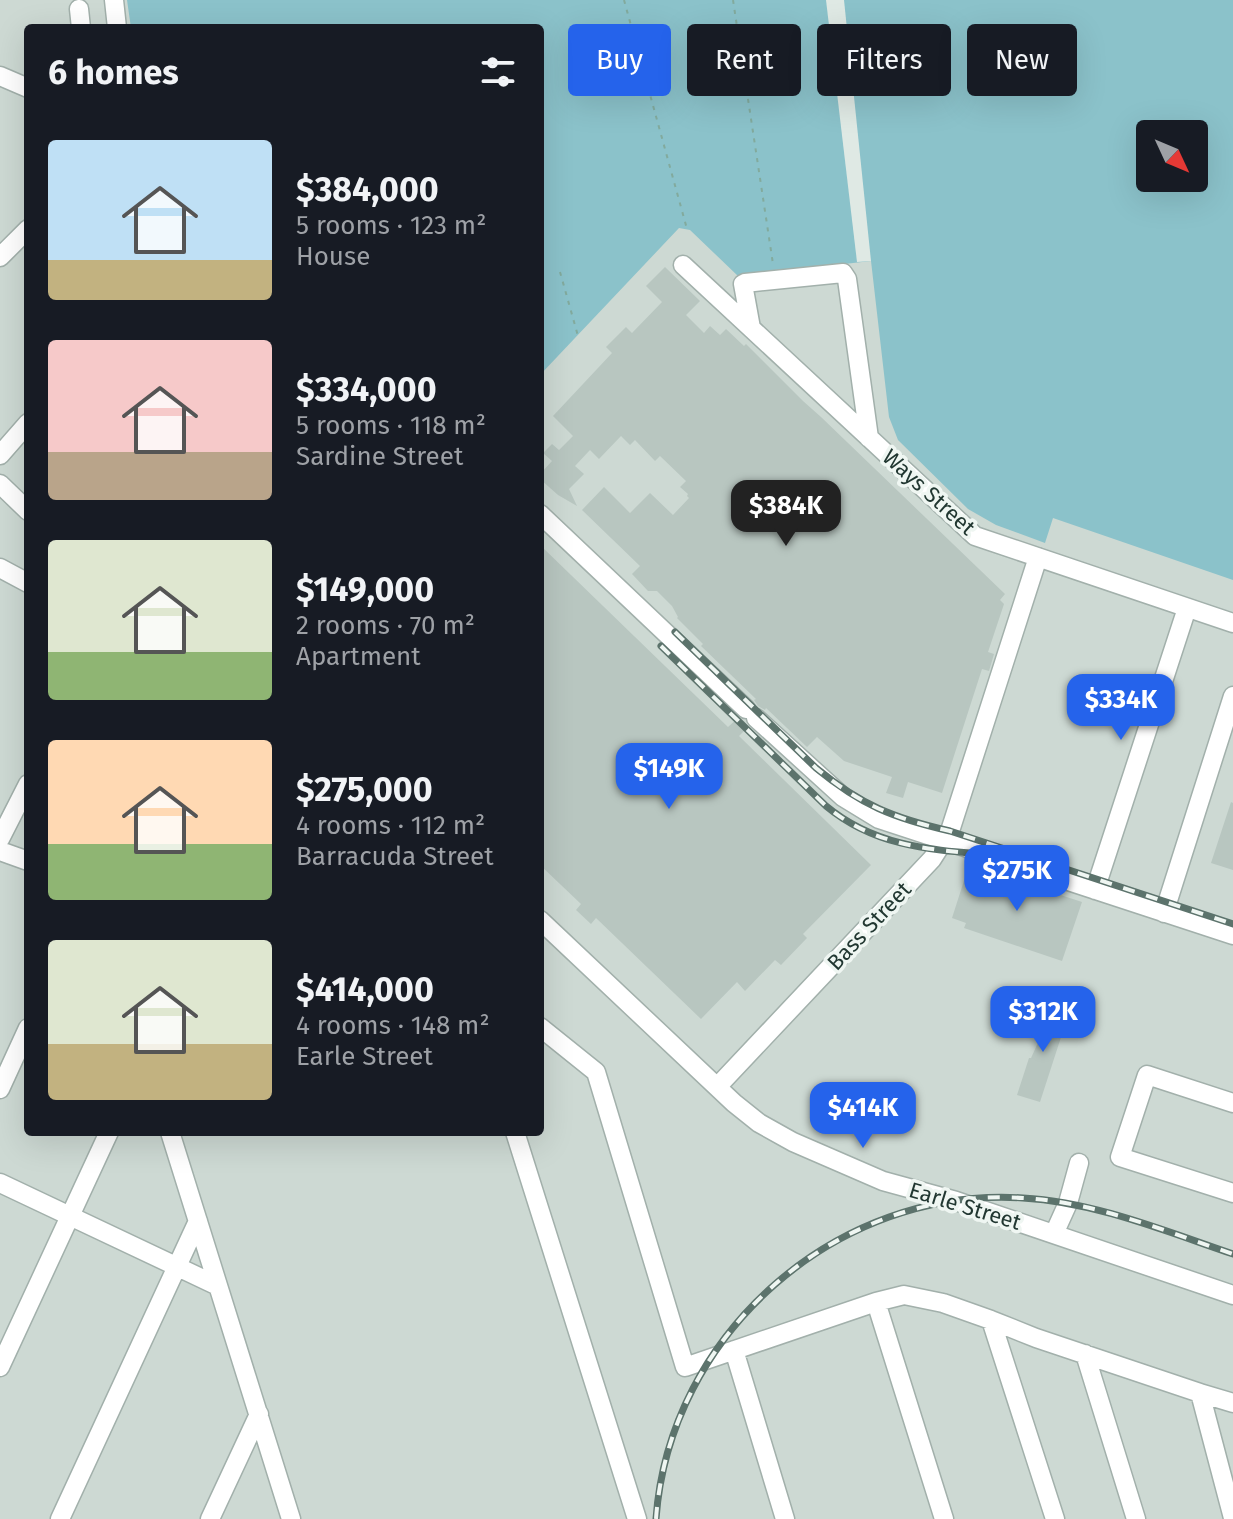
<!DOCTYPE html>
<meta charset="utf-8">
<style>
:root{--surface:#171b24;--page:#242831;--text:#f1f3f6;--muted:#9ea1a6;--accent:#2563eb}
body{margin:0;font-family:"Fira Sans",sans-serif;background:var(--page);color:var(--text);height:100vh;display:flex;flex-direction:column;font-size:30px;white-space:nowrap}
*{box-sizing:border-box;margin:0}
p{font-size:26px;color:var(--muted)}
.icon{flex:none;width:44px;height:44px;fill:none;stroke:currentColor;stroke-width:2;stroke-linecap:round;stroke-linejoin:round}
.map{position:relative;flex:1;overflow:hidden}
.side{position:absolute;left:24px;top:24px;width:520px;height:1112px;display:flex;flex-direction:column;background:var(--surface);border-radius:8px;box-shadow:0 8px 32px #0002}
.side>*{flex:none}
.guide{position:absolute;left:568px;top:24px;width:544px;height:72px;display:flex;gap:16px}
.needle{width:52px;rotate:134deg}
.controls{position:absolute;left:1136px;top:120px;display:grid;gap:16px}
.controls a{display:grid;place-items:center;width:72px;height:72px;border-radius:8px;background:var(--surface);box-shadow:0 8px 32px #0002;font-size:40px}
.price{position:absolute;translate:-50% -68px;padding:0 18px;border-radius:16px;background:var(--accent);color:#fff;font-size:26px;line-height:52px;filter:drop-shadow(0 2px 4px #0008)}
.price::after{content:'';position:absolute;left:50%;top:48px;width:24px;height:18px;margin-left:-12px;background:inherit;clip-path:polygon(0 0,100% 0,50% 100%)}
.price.on{background:#222;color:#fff}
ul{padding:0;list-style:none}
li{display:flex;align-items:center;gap:24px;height:200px;padding:0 24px}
li span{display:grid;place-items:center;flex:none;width:224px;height:160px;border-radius:8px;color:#555}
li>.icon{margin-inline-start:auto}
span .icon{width:96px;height:96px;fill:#fffc;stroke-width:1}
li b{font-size:34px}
h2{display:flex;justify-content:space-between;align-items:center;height:96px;padding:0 24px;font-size:34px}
.pill{padding:0 28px;border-radius:8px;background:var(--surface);box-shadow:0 8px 32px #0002;font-size:28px;line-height:72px}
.pill.on{background:var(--accent);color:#fff}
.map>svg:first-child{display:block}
.built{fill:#cdd9d3;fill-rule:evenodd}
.water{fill:#8bc2ca;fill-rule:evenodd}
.pier{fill:#dfe9e4}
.building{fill:#b8c6c0}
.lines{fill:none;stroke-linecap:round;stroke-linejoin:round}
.minor-casing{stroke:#a2b0ab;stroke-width:21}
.path{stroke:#82aa9d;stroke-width:2;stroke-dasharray:4 6;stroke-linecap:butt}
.minor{stroke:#fff;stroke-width:18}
.rail-casing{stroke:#5c736c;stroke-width:7}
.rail{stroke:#eff6f2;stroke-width:4;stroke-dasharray:12;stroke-linecap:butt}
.labels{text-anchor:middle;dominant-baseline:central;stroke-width:7;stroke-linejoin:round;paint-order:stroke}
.street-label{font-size:22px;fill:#213731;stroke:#eff6f2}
</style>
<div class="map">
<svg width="1233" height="1519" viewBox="0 0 1233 1519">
<rect width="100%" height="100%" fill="#dfe9e4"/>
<!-- built -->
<path class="built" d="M0,0H1233V1519H0ZM28,28H540V1132H28ZM1150,134H1194V178H1150Z"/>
<!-- water -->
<path class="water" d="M127,0H1233V580L1053,518L1045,543L996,525L968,509L898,440L889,417L871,261L738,276L690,230L679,228L540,375V28H131ZM1150,134H1194V178H1150Z"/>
<!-- pier -->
<path class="pier" d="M826,0H844L871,261L857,262Z"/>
<!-- building -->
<path class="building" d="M665,267L700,301L686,315L704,333L710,326L720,335L726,329L744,346L746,344L803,401L821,417L1005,594L1000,600L1004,604L988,652L994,654L989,671L982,669L942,793L908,782L903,798L886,793L892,777L844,761L817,737L807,747L766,708L765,710L758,706L754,700L756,699L701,646L703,644L677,618L678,617L672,606L657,591H648L632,574L640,566L582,510L604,487L630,513L650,493L673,515L689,498L687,496L688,494L680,487L686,481L660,456L655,461L635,440L630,445L621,436L599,459L590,450L575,466L584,474L569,489L577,506L558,495L540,479V474L552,461L543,453L552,444L559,450L573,436L553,416L612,353L606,347L626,327L632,333L662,302L646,286Z
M540,545L728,727L738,718L744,721L748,727L739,736L871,865L803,934L807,938L781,965L775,960L745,991L737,982L701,1019L596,918L591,924L576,910L581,904L540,865Z
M1231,802L1233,803V870L1211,863Z
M969,865L1082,902L1062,961L964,928L966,923L952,918Z
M1040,1006L1071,1017L1066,1032L1063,1031L1040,1102L1017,1095L1029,1058H1031L1046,1025L1035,1021Z"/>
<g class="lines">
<defs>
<path id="minor" d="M114,0L117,28
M79,9L81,28
M0,76L28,88
M0,257L28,229
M683,265L975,536L1233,623
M751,328L743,284L745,283L843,273L847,279L869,438
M0,455L28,423
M0,484L28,511
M540,514L746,709
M0,568L28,583
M756,718L843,797L879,819L1233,935
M0,839L28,784
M0,851L28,861
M1095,890L1187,608
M1164,913L1233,696
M540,920L734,1103L759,1123L793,1142L883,1181L956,1201L1233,1295
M540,1027L596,1072L685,1367L876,1302L904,1295L943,1303L991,1320
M717,1087L932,859L950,831L1038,557
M0,1089L28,1028
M1233,1103L1147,1075L1120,1157L1233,1193
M170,1132L291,1519
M515,1132L637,1519
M0,1183L218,1286
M1054,1234L1068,1203L1079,1163
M876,1302L944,1519
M734,1350L785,1519
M1085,1354L1136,1519
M0,1367L109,1132
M1233,1403L1200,1393L1233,1518
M60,1519L198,1221
M210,1519L259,1414
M1055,1519L991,1320L1036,1338L1200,1393"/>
</defs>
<!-- minor casing -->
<use href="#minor" class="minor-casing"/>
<!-- path -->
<path class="path" d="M624,0L687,229
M733,0L773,264
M560,272L578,336"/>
<!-- minor -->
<use href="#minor" class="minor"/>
<defs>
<path id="rail" d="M675,632L816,768C861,805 893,818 950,831L1233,924
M661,646L826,806C879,850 939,850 1004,856
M656,1519C669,1334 837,1186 1023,1198C1095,1202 1165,1231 1233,1254"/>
</defs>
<!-- rail casing -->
<use href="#rail" class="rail-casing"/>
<!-- rail -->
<use href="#rail" class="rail"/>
</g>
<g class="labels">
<!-- street labels -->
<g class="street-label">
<text transform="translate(929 492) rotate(42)">Ways Street</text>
<text transform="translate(869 926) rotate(-47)">Bass Street</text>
<text transform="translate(965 1206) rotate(17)">Earle Street</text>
</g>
</g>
</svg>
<div class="controls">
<a><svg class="needle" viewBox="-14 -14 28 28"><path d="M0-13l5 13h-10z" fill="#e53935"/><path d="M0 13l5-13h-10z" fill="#9ea1a6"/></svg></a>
</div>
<b class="price on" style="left:786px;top:548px">$384K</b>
<b class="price" style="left:1121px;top:742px">$334K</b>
<b class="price" style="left:669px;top:811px">$149K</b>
<b class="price" style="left:1017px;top:913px">$275K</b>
<b class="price" style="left:1043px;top:1054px">$312K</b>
<b class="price" style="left:863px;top:1150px">$414K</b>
<div class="guide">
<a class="pill on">Buy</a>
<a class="pill">Rent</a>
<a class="pill">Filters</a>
<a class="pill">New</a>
</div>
<section class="side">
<h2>6 homes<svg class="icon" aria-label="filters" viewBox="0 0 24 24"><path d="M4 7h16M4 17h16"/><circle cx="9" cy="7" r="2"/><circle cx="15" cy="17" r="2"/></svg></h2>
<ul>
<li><span style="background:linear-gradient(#bfe0f5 75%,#c2b280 0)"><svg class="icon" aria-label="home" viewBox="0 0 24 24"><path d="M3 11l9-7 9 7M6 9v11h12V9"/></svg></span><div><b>$384,000</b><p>5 rooms · 123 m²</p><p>House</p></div></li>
<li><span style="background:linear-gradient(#f6c9c9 70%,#b9a48a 0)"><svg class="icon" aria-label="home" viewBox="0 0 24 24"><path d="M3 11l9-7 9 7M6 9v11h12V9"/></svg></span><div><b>$334,000</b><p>5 rooms · 118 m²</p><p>Sardine Street</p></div></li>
<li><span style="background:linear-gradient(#dfe7d0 70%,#8fb573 0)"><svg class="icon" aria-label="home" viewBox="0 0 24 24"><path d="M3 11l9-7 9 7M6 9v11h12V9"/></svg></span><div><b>$149,000</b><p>2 rooms · 70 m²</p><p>Apartment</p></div></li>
<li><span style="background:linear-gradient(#ffd9b3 65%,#8fb573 0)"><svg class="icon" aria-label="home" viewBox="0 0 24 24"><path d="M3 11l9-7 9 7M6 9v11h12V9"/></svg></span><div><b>$275,000</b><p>4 rooms · 112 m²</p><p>Barracuda Street</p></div></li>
<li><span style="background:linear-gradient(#dfe7d0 65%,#c2b280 0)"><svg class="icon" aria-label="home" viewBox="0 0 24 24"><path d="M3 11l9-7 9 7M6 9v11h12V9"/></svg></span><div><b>$414,000</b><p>4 rooms · 148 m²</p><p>Earle Street</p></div></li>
</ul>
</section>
</div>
